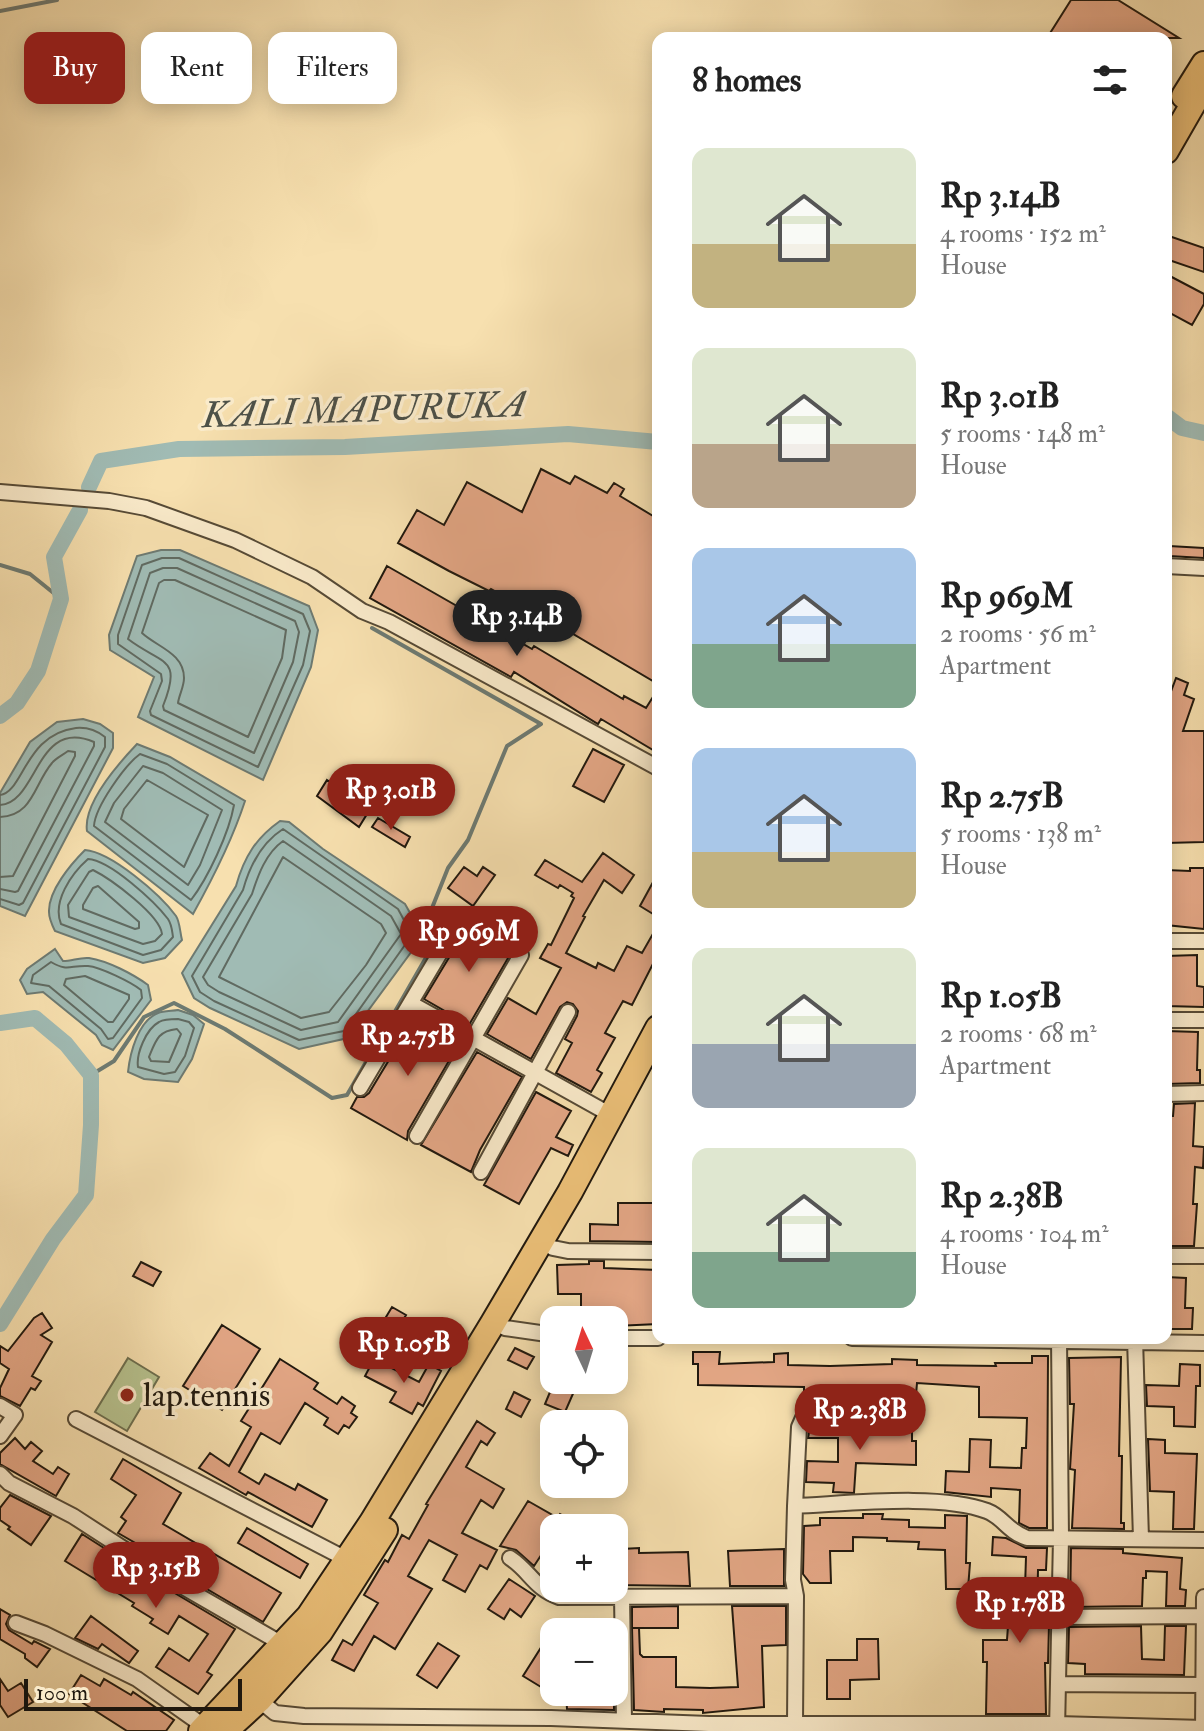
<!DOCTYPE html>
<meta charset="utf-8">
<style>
:root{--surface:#fff;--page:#f6f6f6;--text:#222;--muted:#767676;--accent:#8f2418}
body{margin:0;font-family:"IM FELL Double Pica",serif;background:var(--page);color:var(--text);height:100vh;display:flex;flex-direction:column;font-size:30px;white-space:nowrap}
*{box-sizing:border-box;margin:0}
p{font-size:26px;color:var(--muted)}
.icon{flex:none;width:44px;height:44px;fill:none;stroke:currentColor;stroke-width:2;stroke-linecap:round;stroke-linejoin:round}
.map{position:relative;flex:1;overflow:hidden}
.sheet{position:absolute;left:652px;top:32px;width:520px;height:1312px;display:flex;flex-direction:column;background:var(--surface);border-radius:16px;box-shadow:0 4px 20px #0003}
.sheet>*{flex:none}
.guide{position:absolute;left:24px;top:32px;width:508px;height:72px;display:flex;gap:16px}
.needle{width:52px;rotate:356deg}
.tools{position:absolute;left:540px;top:1306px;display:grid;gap:16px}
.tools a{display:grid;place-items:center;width:88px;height:88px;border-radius:16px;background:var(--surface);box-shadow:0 4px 20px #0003;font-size:40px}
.scale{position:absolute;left:24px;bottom:20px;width:218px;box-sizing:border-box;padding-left:8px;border:4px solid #20180e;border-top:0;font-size:22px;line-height:28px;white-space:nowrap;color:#20180e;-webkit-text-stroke:6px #faebcb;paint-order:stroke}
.price{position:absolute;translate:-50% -68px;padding:0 18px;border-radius:28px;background:var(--accent);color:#fff;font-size:26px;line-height:52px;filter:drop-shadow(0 2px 4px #0008)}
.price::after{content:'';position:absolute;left:50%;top:48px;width:24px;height:18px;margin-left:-12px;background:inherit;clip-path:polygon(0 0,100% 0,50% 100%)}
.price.selected{background:#222;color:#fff}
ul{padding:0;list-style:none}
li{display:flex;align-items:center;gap:24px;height:200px;padding:0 40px}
li span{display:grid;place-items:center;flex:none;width:224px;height:160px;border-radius:16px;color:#555}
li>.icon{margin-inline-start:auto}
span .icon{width:96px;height:96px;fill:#fffc;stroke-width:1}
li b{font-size:34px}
h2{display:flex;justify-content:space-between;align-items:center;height:96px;padding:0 40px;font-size:34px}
.tag{padding:0 28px;border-radius:16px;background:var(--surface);box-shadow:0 4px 20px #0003;font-size:28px;line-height:72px}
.tag.selected{background:var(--accent);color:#fff}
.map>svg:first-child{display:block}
.green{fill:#b7c38f;stroke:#6c6e4e;stroke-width:2}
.water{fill:#a0bbb4;stroke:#6d7a72;stroke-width:2}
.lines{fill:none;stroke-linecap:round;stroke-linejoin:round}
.shore{stroke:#606a61;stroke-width:2}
.stream{stroke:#6d7a72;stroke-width:4}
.canal{stroke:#a0bbb4;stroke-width:16}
.building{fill:#e4a786;stroke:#20180e;stroke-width:2}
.minor-casing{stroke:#564a36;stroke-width:18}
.trunk-casing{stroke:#20180e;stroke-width:28}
.minor{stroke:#faebcb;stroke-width:14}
.trunk{stroke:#ecc078;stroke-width:24}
.poi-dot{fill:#8f2418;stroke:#faebcb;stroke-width:3}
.labels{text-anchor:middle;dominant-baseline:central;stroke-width:7;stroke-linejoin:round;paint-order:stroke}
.poi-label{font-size:34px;fill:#20180e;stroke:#faebcb;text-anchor:start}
.water-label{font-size:36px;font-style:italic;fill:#4d5148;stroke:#faebcb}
</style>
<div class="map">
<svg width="1204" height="1731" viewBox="0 0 1204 1731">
<rect width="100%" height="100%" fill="#f7e0af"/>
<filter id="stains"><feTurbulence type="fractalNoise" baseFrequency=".0025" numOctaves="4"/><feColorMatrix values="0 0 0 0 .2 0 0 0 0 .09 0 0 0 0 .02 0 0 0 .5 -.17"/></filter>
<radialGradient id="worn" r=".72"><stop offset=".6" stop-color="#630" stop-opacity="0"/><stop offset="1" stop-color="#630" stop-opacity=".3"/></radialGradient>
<!-- green -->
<path class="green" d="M128,1358L159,1377L127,1431L95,1412Z"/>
<!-- water -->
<path class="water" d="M161,550H180L309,606L318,630L311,667L263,780L138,717L154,677L110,650L109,635L137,556Z
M83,719L100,724L113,733V748L25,916L0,906V793L30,742L57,722Z
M137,744L170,757L245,801C232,841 213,878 193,914L87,831C83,804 119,763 137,744Z
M280,821L289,822L323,849L405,904L423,936L348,1038L299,1049L210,1008L194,998L182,973L236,886C244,857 256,838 280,821Z
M85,850C111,852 160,894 176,916C180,922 180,933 182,940L165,958L143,963L55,931C52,925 49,918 49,912C48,891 71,864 85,850Z
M55,949L63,961C72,961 80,957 89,958C108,961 133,974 148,985L151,1000L113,1050L102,1045L96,1035L43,992L27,994L20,980L27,969Z
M178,1010L193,1015L204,1024L192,1059L178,1082L144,1079L128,1072C130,1053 138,1021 158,1013C163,1011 172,1011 178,1010Z"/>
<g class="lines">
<!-- shore -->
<path class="shore" d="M162,558H179L303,614L310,631L303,665L258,767L151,715L150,711L162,681L161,674L118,644V635L142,565Z
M163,568H177L295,621L299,632L293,662L254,753L164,710L163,706C183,656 162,665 128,639L150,573Z
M164,580H175L286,630L282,658L248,737L178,703C179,695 184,687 184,678C184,653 157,647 142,633L159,583Z
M140,754L167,764L234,805C229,833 208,878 191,900L94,826C95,807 125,765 140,754Z
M143,766L163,773L222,810L200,865L188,885L105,822L114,803Z
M147,780L208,815L184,867L121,819L124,809Z
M0,795C23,793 25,734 76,728C87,727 96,730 105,737V747L23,903L19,905L0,899
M0,805C38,803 36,717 94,742V746L18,891L15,892L0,889
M0,817C33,816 34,784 52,763C56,758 63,755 68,751L75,752V756L13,876L0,877
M283,829L398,909L412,935L344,1031L299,1040L214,1001L200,992L192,976L243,890C250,865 261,843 283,829Z
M283,841L391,916L401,934L338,1022L301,1030L219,992L208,985L203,977L252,894C258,875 266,853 283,841Z
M283,857L381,924L386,933L366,965L329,1012L301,1018L219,977Z
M88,859C110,860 155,902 168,919C172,925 172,931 173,937L161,950L143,955L61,924C52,902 71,874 88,859Z
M93,870C111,879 160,915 162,934L155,941L143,944L69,917L68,905L89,872Z
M98,886L139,922V928L135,929L83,909V905L93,888Z
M51,962C68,972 70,965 88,966C100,967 131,982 141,990L142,998L113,1038L108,1039L101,1029L49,986L31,983L33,975Z
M85,976L129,995V999L113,1022H108L64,985L66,979Z
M178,1019L189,1022L194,1028L185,1056L175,1072L164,1074L138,1067C136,1054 146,1029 159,1022C164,1019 172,1019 178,1019Z
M177,1029L181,1034L169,1062L151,1061L149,1057C156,1040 158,1031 177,1029Z"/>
<!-- stream -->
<path class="stream" d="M0,11L57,0
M0,565L30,574L61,599
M91,1075L114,1061L144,1017L174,1003L225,1029L332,1098L347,1095L443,928L432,908L448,868L468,840L507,746L541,724L372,628"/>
<!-- canal -->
<path class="canal" d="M1166,416L1182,428L1204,433
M89,487L101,461L179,449L345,447L568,434L658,442
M0,716L17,703L38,671L61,599L54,557L80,510
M0,1023L35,1018L66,1044L91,1075V1125L86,1195L53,1239L0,1324"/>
</g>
<!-- building -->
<path class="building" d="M1071,0H1118L1179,38H1047Z
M1166,235L1204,248V272L1166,259Z
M1166,274L1204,294V304L1192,325L1166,311Z
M541,469L570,484L575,476L607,493L614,483L624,489L620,496L658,519V684L534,611L533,613L491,589L489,591L449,571L398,543L417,510L444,525L467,482L522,512Z
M1169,546L1204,548V558L1169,556Z
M387,566L532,649L534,646L623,699L624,696L646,708L658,689V753L601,719L598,724L514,672L511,677L370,598Z
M1176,678L1188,683L1184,695L1194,699L1183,731H1204V842L1166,843V692L1170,694Z
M593,749L624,765L604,802L573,786Z
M327,780L342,790L339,795L367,814L359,827L317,796Z
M378,818L410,837L405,847L372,827Z
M603,853L634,875L622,893L604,880L583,916L585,917L566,953L596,968L598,963L614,971L627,946L642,953L658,925V954L632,1005L623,1001L605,1033L615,1038L597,1070L602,1073L591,1092L556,1073L572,1043L565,1039L577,1016L578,1011L573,1004L567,1002L560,1007L531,1059L487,1034L508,998L536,1014L561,968L540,958L548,944L551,945L574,898L571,896L573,893L560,885L558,888L535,875L545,860L582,882Z
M464,867L477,876L483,867L495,875L473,906L448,888Z
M1190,868H1204V929L1166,925V870L1190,871Z
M658,873V917L640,906Z
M464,920L514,948L469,1025L424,999L465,931Z
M1197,955V986L1204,987V1007L1166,1006V956Z
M415,1017L460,1042L408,1131L407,1140L351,1108L357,1097H364L369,1093Z
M1166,1031L1198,1032L1197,1070H1200V1083L1166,1084Z
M477,1052L522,1077L480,1150L471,1172L421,1145Z
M536,1092L571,1111L556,1137L573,1145L568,1156L551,1148L519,1204L484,1185Z
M1195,1103L1193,1146L1204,1147L1203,1168L1195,1167L1193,1204H1197L1194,1246H1166V1116H1173L1174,1104Z
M618,1203H658V1242L590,1241V1224L618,1225Z
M589,1261H604V1268L658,1270V1324L615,1326V1320H581V1294H558L557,1265L589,1264Z
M141,1262L161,1272L153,1286L133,1276Z
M1166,1277L1186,1278L1185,1308H1193L1192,1329H1166Z
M392,1307L406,1315L385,1350L371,1342Z
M42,1313L52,1328L41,1335L52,1342L32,1376L41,1381L35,1390L31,1388L20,1406L0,1396V1388L9,1369L0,1363V1346L8,1351L34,1318Z
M222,1325L260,1349L222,1410L183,1386Z
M515,1348L534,1357L527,1369L508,1360Z
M693,1352H720L719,1364L774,1362V1354L788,1353V1365L830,1366L892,1364V1359L917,1360V1365L996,1366L995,1363H1032V1356H1048L1047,1528H1029L1019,1523L1020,1490L991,1488V1497L945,1492L946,1471L969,1472L970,1439L991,1440L990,1467L1021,1468L1022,1448H1026L1027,1418L979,1417V1387L917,1383L916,1395H892V1391L862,1390L863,1405L804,1408V1387L698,1385V1364H693Z
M1121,1357L1119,1456H1122L1121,1523H1124V1529L1072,1528L1075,1470L1070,1469L1074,1404H1070L1069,1358Z
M280,1359L318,1383L314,1389L337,1404L342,1397L355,1406L351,1413L357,1417L349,1428L344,1425L338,1434L324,1425L328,1418L305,1403L280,1444L261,1433L239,1472L259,1484L265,1474L295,1490L298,1484L327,1500L312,1527L248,1492L246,1495L199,1468L210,1453L229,1466L251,1427L241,1421Z
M374,1359L419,1382L429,1364L441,1371L423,1406L418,1403L412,1414L390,1402L396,1392L365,1376Z
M1180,1364L1200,1365V1386H1196L1195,1427L1174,1426V1407L1147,1406L1146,1385L1179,1386Z
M555,1380H579L565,1412L545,1404Z
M514,1392L530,1400L521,1417L506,1409Z
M477,1421L495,1433L487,1445L481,1441L466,1467L504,1489L493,1508L481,1500L462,1533L497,1550L487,1569L480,1565L465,1592L443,1580L457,1555L429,1540L408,1576L432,1589L395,1649L374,1636L354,1671L332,1660L343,1640L352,1645L378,1603L364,1595L385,1560L388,1562L402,1535L409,1539L428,1505L426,1504Z
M863,1424V1427H912V1441H916V1465L856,1463L854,1493L833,1492L834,1483L806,1482L807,1461L838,1462V1438H808L810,1427Z
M15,1438L25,1449L31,1442L42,1451L33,1461L53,1474L58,1467L69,1474L56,1496L0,1464V1453Z
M1148,1439L1165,1440V1453L1197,1454L1194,1529H1173L1174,1492L1150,1491Z
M123,1459L181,1493L163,1524L281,1593L263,1622L183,1575L169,1566L170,1563L118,1533L126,1521L121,1517L136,1495L111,1479Z
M10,1495L51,1516L31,1545L8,1529L10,1527L0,1520V1508Z
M528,1501L558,1518L560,1514L587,1528H554V1546L549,1543L534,1566L516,1550L500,1546Z
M863,1514H883L882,1519L909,1520V1527L945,1528V1515L967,1516L966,1563H970L968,1589H946L945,1550L918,1549L919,1542L887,1541V1538L853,1537V1551H830L831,1583H810L803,1574L804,1526L820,1525V1518H863Z
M247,1528L308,1564L300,1578L238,1543Z
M82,1534L173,1592L235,1629L207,1672L212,1675L198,1694L156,1667L169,1648L189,1661L208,1634L179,1616L168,1634L150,1623L153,1619L132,1606L134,1603L65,1561Z
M993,1537L1006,1538L1026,1548H1047L1046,1570H1038L1037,1612H1045L1044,1625H1049L1048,1663H1045L1046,1714H986L987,1662H983V1640H1007L1008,1626H1015L1017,1587L1025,1588L1026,1557L992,1555Z
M639,1548V1553L688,1552L690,1586L614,1585V1560L622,1559V1549Z
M1071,1548L1123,1549V1553L1182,1558L1180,1589L1186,1590L1185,1606H1166L1167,1572L1146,1571V1578H1143L1142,1606L1070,1607Z
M784,1549V1586H730L728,1551Z
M509,1579L535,1596L521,1617L510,1609L504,1619L488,1609Z
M678,1606V1628H639L640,1654L643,1657H676V1687L710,1688L738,1687L732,1606H786V1645L762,1646L764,1707L703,1713V1710L664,1709V1712L634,1710L632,1628H639H632V1607Z
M0,1609L10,1615L6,1624L9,1630L32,1644L34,1641L50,1649L37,1667L25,1658V1654L0,1639Z
M91,1616L138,1651L129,1663L102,1644L98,1649L75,1638Z
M1141,1626L1142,1659L1164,1660L1165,1626H1186L1184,1675L1085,1674V1664L1068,1663L1069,1627Z
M554,1627V1666L541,1687L523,1676Z
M857,1639H878L879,1679L850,1680V1699H827V1660H857Z
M438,1643L459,1656L437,1688L417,1675Z
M81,1675L100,1686L104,1679L131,1695L133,1692L174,1720L166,1731H127L69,1694Z
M0,1679L8,1691L21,1683L33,1702L8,1717L0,1705Z
M566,1692H614V1710L567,1709Z"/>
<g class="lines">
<defs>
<path id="minor" d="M0,492L109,501L146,508L235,540L312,577L362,611L389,622L658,768
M1166,566L1204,568
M1166,941H1204
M412,1004L611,1115
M1166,1020H1204
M360,1088L456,926
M1166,1094L1204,1093
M417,1136L521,955
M481,1172L568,1012
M553,1248L568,1251L658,1252
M1166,1256H1204
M505,1328L554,1335
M614,1338H658
M852,1338L1204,1343
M1135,1338L1141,1539
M0,1406L15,1415L0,1436
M910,1414L818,1415L803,1418L799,1427L795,1506C845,1504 941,1493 987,1511C1003,1517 1007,1531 1027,1538L1204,1540
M76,1419L346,1559
M0,1474L9,1483L73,1516L178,1584L284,1645
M510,1558C530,1571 534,1588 559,1597L796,1596L793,1580L795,1506
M622,1597L624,1720
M1060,1617L1204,1616
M16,1623L45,1634L137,1679L205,1727
M1058,1684L1203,1685
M259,1700L275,1713L304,1716L551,1718L709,1724H1057L1204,1728
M795,1723L796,1596
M1057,1730L1061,1538L1059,1338
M1203,1731L1204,1597"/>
<path id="trunk" d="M1184,96L1204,64
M1166,151L1204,85
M201,1731L309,1616L372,1522L493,1323L570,1192L658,1028
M225,1731L259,1700L320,1632L385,1530"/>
</defs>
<!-- minor casing -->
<use href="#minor" class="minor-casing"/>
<!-- trunk casing -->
<use href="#trunk" class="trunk-casing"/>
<!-- minor -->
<use href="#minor" class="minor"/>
<!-- trunk -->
<use href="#trunk" class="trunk"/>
</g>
<!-- markers -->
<circle class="poi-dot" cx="127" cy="1395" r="8"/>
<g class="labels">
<!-- poi labels -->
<g class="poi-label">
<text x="143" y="1395">lap.tennis</text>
</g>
<!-- water labels -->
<g class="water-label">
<text transform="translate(364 410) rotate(-2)">KALI MAPURUKA</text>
</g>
</g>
<rect width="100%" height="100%" filter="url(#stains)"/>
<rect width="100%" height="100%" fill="url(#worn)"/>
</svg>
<div class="tools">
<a><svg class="needle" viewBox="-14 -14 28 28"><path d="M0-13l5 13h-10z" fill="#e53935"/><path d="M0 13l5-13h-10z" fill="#767676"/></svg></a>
<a><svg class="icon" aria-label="locate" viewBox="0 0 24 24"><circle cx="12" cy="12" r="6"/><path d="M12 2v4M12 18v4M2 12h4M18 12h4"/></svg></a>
<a>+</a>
<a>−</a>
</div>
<div class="scale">100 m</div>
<b class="price selected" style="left:517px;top:658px">Rp 3.14B</b>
<b class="price" style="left:391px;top:832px">Rp 3.01B</b>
<b class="price" style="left:469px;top:974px">Rp 969M</b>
<b class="price" style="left:408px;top:1078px">Rp 2.75B</b>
<b class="price" style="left:404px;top:1385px">Rp 1.05B</b>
<b class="price" style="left:860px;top:1452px">Rp 2.38B</b>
<b class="price" style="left:156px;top:1610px">Rp 3.15B</b>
<b class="price" style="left:1020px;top:1645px">Rp 1.78B</b>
<div class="guide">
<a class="tag selected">Buy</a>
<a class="tag">Rent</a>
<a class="tag">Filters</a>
</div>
<section class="sheet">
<h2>8 homes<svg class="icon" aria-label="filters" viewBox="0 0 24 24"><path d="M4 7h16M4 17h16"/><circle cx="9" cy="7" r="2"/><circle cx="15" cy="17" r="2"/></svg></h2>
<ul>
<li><span style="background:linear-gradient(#dfe7d0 60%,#c2b280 0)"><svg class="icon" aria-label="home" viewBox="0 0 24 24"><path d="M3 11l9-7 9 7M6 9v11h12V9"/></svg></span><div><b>Rp 3.14B</b><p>4 rooms · 152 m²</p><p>House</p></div></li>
<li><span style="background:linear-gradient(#dfe7d0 60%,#b9a48a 0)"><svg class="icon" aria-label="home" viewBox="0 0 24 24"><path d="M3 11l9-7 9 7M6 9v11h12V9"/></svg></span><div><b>Rp 3.01B</b><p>5 rooms · 148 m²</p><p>House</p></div></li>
<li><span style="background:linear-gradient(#a9c7e8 60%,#7fa58c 0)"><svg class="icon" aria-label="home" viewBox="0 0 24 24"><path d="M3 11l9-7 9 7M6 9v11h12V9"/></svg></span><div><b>Rp 969M</b><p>2 rooms · 56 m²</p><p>Apartment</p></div></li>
<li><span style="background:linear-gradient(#a9c7e8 65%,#c2b280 0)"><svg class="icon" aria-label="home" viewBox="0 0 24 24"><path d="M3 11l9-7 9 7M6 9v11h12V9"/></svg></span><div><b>Rp 2.75B</b><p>5 rooms · 138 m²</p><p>House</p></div></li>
<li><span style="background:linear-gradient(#dfe7d0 60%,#9aa5b1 0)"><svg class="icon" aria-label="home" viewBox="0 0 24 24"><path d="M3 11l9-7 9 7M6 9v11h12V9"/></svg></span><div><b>Rp 1.05B</b><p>2 rooms · 68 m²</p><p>Apartment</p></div></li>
<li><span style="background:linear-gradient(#dfe7d0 65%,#7fa58c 0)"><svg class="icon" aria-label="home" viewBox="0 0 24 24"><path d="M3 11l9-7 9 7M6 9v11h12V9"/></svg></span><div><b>Rp 2.38B</b><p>4 rooms · 104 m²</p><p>House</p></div></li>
</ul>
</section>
</div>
